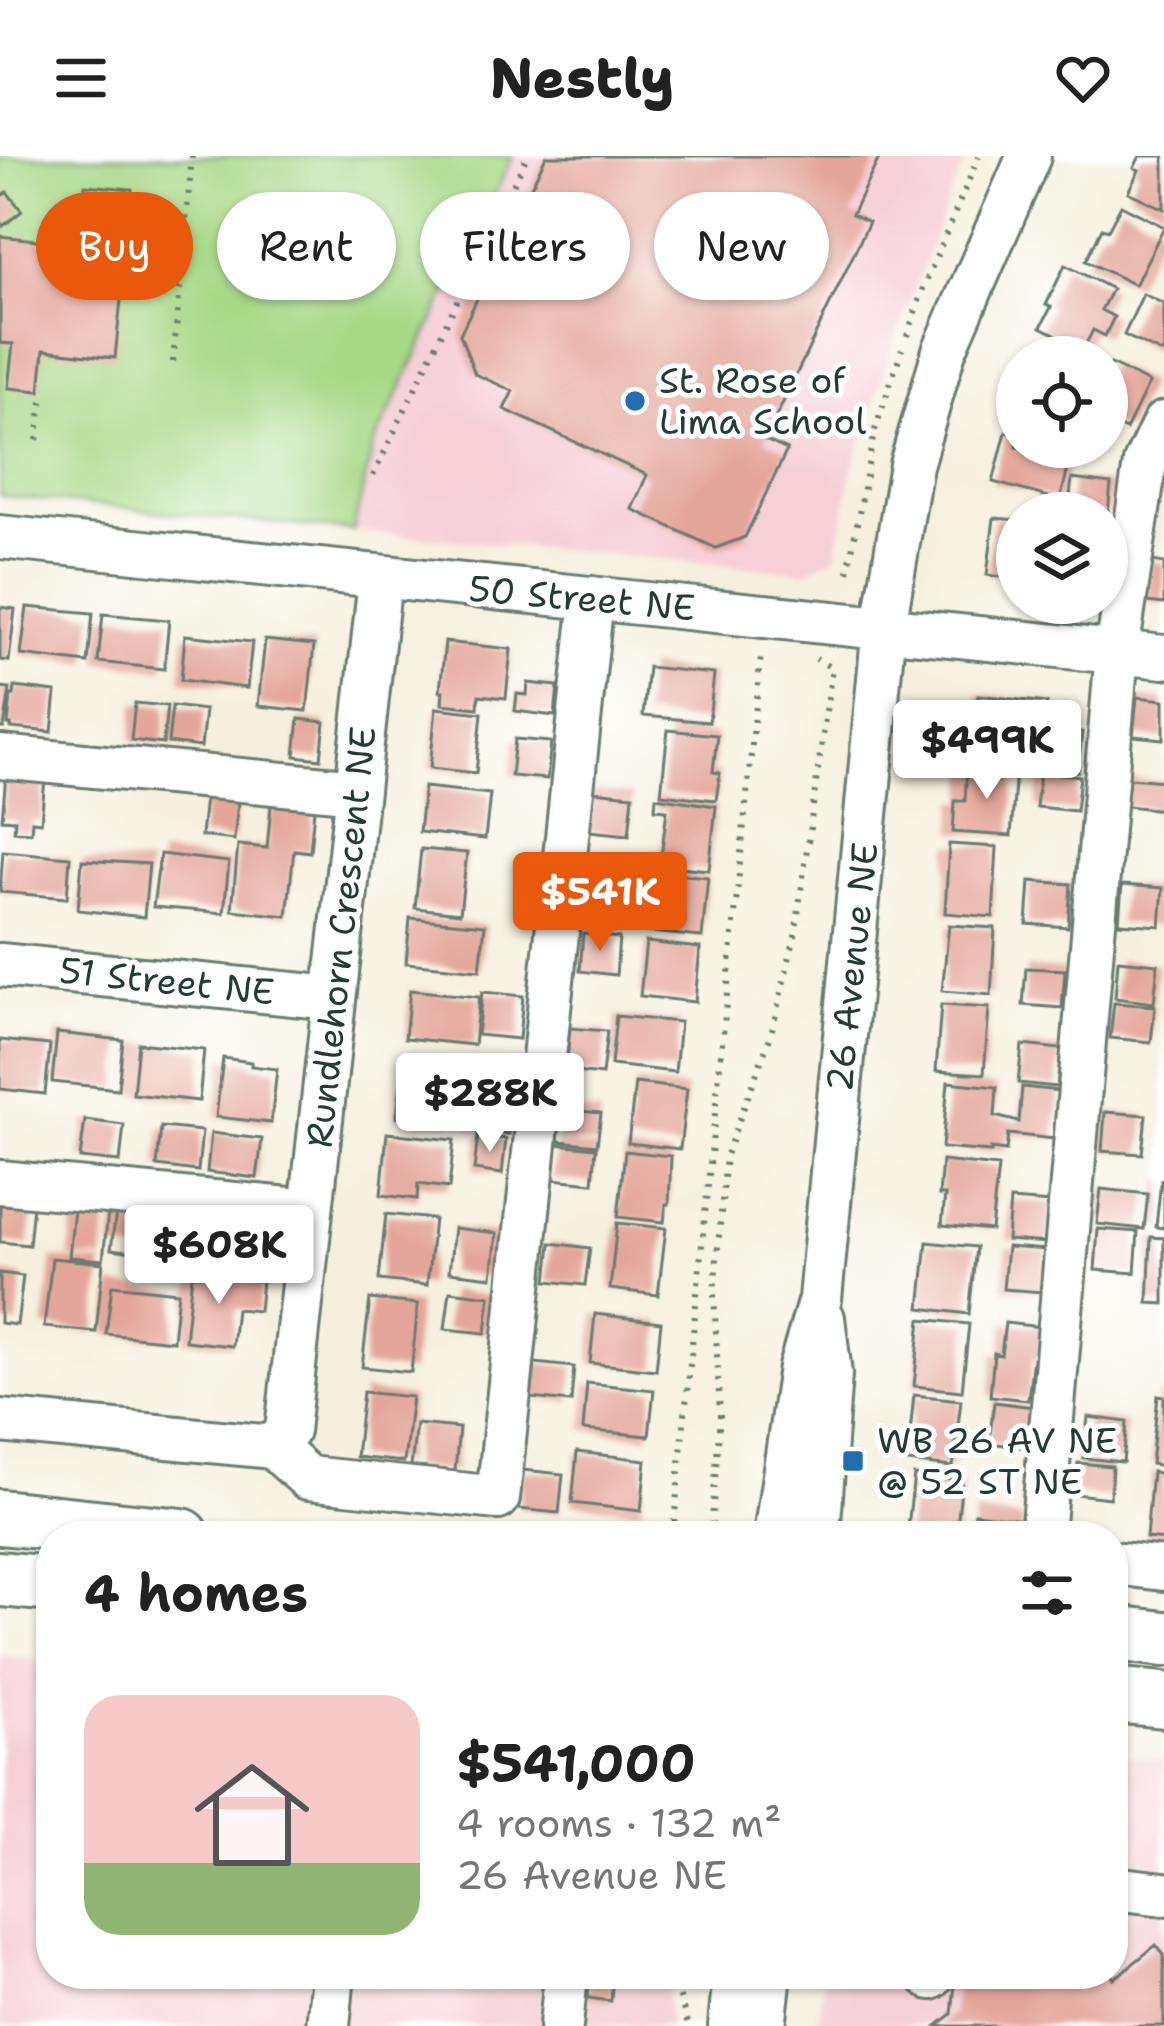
<!DOCTYPE html>
<meta charset="utf-8">
<style>
:root{--surface:#fff;--page:#f2f2f2;--text:#222;--muted:#767676;--line:#e0e0e0;--accent:#ea580c}
body{margin:0;font-family:"Shantell Sans",sans-serif;background:var(--page);color:var(--text);height:100vh;display:flex;flex-direction:column;font-size:45px;white-space:nowrap}
*{box-sizing:border-box;margin:0}
p{font-size:39px;color:var(--muted)}
.icon{flex:none;width:66px;height:66px;fill:none;stroke:currentColor;stroke-width:2;stroke-linecap:round;stroke-linejoin:round}
.map{position:relative;flex:1;overflow:hidden}
.side{position:absolute;left:36px;top:1365px;width:1092px;height:468px;display:flex;flex-direction:column;background:var(--surface);border-radius:48px;box-shadow:0 3px 9px #0004}
.side>*{flex:none}
.top-card{position:absolute;left:36px;top:36px;width:1092px;height:108px;display:flex;gap:24px}
.controls{position:absolute;left:996px;top:180px;display:grid;gap:24px}
.controls a{display:grid;place-items:center;width:132px;height:132px;border-radius:50%;background:var(--surface);box-shadow:0 3px 9px #0004;font-size:60px}
.price{position:absolute;translate:-50% -102px;padding:0 27px;border-radius:12px;background:#fff;color:#222;font-size:39px;line-height:78px;filter:drop-shadow(0 3px 6px #0008)}
.price::after{content:'';position:absolute;left:50%;top:72px;width:36px;height:27px;margin-left:-18px;background:inherit;clip-path:polygon(0 0,100% 0,50% 100%)}
.price.selected{background:var(--accent);color:#fff}
ul{padding:0;list-style:none}
li{display:flex;align-items:center;gap:36px;height:300px;padding:0 48px}
li+li{border-top:3px solid var(--line)}
li span{display:grid;place-items:center;flex:none;width:336px;height:240px;border-radius:36px;color:#555}
li>.icon{margin-inline-start:auto}
span .icon{width:144px;height:144px;fill:#fffc;stroke-width:1}
li b{font-size:51px}
h2{display:flex;justify-content:space-between;align-items:center;height:144px;padding:0 48px;font-size:51px}
.pill{padding:0 42px;border-radius:54px;background:var(--surface);box-shadow:0 3px 9px #0004;font-size:42px;line-height:108px}
.pill.selected{background:var(--accent);color:#fff}
header{display:flex;justify-content:space-between;align-items:center;height:156px;padding:0 48px;background:var(--surface);font-size:54px;font-weight:800}
.map>svg:first-child{display:block}
.built{fill:#f6cfd7}
.green{fill:#a7d886;stroke:#638a5d;stroke-width:3}
.building{fill:#e4a69a}
.lines{fill:none;stroke-linecap:round;stroke-linejoin:round}
.minor-casing{stroke:#6a7c70;stroke-width:48}
.major-casing{stroke:#6a7c70;stroke-width:60}
.path{stroke:#6a7c70;stroke-width:6;stroke-dasharray:3 9;stroke-linecap:butt}
.minor{stroke:#fff;stroke-width:42}
.major{stroke:#fff;stroke-width:54}
.poi-dot{fill:#1f6fb2;stroke:#fff;stroke-width:4.5}
.labels{text-anchor:middle;dominant-baseline:central;stroke-width:10;stroke-linejoin:round;paint-order:stroke}
.poi-label{font-size:36px;fill:#1f3d34;stroke:#fff;text-anchor:start}
.street-label{font-size:36px;fill:#1f3d34;stroke:#fff}
</style>
<header><svg class="icon" aria-label="menu" viewBox="0 0 24 24"><path d="M4 6h16M4 12h16M4 18h16"/></svg>Nestly<svg class="icon" aria-label="heart" viewBox="0 0 24 24"><path d="M12 20l-8-8c-3-5 5-10 8-4 3-6 11-1 8 4z"/></svg></header>
<div class="map">
<svg width="1164" height="1870" viewBox="0 0 1164 1870">
<rect width="100%" height="100%" fill="#fff"/>
<filter id="ink" filterUnits="userSpaceOnUse"><feTurbulence type="fractalNoise" baseFrequency=".00833" numOctaves="2"/><feDisplacementMap in="SourceGraphic" scale="24" xChannelSelector="R" yChannelSelector="G"/><feConvolveMatrix kernelMatrix="1 2 1 2 8 2 1 2 1" color-interpolation-filters="sRGB"/></filter>
<filter id="wash" filterUnits="userSpaceOnUse"><feTurbulence type="fractalNoise" baseFrequency=".004" numOctaves="4" result="noise"/><feDisplacementMap in="SourceGraphic" scale="48" xChannelSelector="R" yChannelSelector="G"/><feGaussianBlur stdDeviation="2.7" result="paint"/><feColorMatrix in="noise" values="0 0 0 0 0 0 0 0 0 0 0 0 0 0 0 0 0 1.4 0 .05"/><feComposite in="paint" operator="in"/></filter>
<g filter="url(#wash)">
<rect width="100%" height="100%" fill="#f5f0de"/>
<!-- built -->
<path class="built" d="M513,0H969L954,30L889,200L853,311L836,400L805,416L353,375L373,290Z
M0,1499L51,1505V1818H666L669,1870H0Z
M1113,1598L1164,1604V1870H817L824,1818H1113Z"/>
<!-- green -->
<path class="green" d="M0,0H513L373,290L353,375L0,340Z"/>
<g id="blocks">
<!-- building -->
<path class="building" d="M546,0H880L852,58L869,66L765,284L787,294L745,381L716,392L632,353L647,319L504,253L513,235L475,218L460,178Z
M1140,0H1164V53L1128,36L1139,14L1134,12Z
M85,29L132,33L127,84L80,79Z
M7,36L22,55L3,70L0,66V41Z
M1121,49L1164,71L1135,129L1086,105L1102,72L1108,74Z
M0,80L126,94L115,202L44,194L40,235L8,232L13,188L0,187Z
M1065,109L1112,133L1101,154L1114,161L1105,180L1093,174L1084,192L1041,171L1051,151L1046,149Z
M1143,138L1164,148V198L1124,179Z
M1111,208L1149,227L1126,274L1107,265V215Z
M1006,276L1017,279V291L1073,293L1060,344L993,326Z
M1072,323L1111,328L1108,357H1068Z
M994,362L1017,364V423L987,419Z
M1152,405L1164,407V448L1147,446Z
M0,451L15,453L9,505L0,504Z
M27,451L93,457L88,507L21,499Z
M103,458L169,464L164,513L98,506Z
M185,479L252,486L247,532L181,524Z
M265,484L314,489L307,555L258,550Z
M445,486L511,493L506,542L479,539L478,552L442,548L443,535H440Z
M648,511L714,518L709,566L643,560Z
M528,527L558,530L555,560L515,555L517,538L527,539Z
M15,531L56,536L52,576L11,572V569H8L11,539H14Z
M0,532L10,533L4,572H0Z
M978,539L1047,547L1041,598L972,590Z
M1137,541L1164,544V583L1133,580Z
M135,547L167,550L163,588L131,584Z
M172,550L205,554L201,591L168,587Z
M436,552L482,557L476,617L430,612Z
M299,563L325,566L321,603L295,600Z
M1048,573L1082,576L1078,615L1044,611Z
M668,574L717,579L713,616L720,617L716,644L661,638Z
M515,583L551,586L547,623L511,620Z
M967,610L1016,613L1011,680L953,676L955,645H965Z
M1040,616L1080,620L1076,655L1036,651Z
M6,619L45,623L41,666L32,665L31,676L14,675L15,664L2,663Z
M1129,622L1164,625V654L1126,650Z
M424,631L490,638L485,683L419,676Z
M593,635L633,639L629,679L589,675Z
M205,641L238,645L234,684L201,680Z
M656,641L716,650L709,714L660,709L667,654L655,653Z
M271,649L314,653L310,696L294,694L287,760L232,754L238,689L267,692Z
M949,688L997,691L993,761L945,757Z
M421,693L467,697L460,757L415,752Z
M3,695L70,701L67,742L0,736Z
M160,698L229,706L224,757L153,751Z
M82,704L149,708L144,761L78,754Z
M588,707L627,712L622,751L583,747Z
M656,716L708,721L702,781L650,776Z
M1030,725L1071,728L1068,771L1027,768Z
M1122,729L1163,732L1160,770L1119,767Z
M410,762L485,769L480,814L406,807Z
M949,769L995,772L991,839L942,835Z
M583,778L619,782L616,819L580,815Z
M646,786L700,792L695,846L640,840Z
M1118,804L1158,808L1154,847L1115,842Z
M1026,812L1065,814L1062,852L1023,849Z
M410,834L479,841L474,889L405,882Z
M482,836L523,840L519,883L477,879Z
M1114,847L1155,850L1151,886L1110,882Z
M941,849L989,852L984,918L936,915Z
M616,860L680,866L675,916L611,909Z
M570,872L607,875L602,919L566,915Z
M57,877L123,884L118,933L52,926Z
M0,884L50,889L45,938L0,933Z
M138,887L204,894L199,945L133,938Z
M1022,889L1061,893L1057,931L1018,927Z
M223,902L251,906V910L277,913L271,967L216,961Z
M403,905L456,911L450,967L397,961Z
M948,926L997,931L995,960L1019,966L1022,931L1060,935L1055,983L1008,978L1006,995L991,993V996L942,992Z
M635,927L687,933L680,993L628,987Z
M474,935L513,940L509,978L470,973Z
M561,953L601,957L597,989L558,985Z
M1105,956L1146,959L1142,998L1102,995Z
M85,964L124,969L120,1006L80,1002Z
M161,971L202,975L198,1015L157,1010Z
M211,977L262,983L257,1022L207,1016Z
M387,977L454,984L449,1032L418,1028L417,1043L381,1039Z
M478,979L506,983L502,1018L474,1014Z
M556,988L596,992L593,1027L552,1023Z
M625,995L671,1000L669,1048H666L664,1066L618,1061Z
M942,1005L998,1011L991,1074L942,1069L945,1039H939Z
M1161,1024H1164V1072L1156,1071Z
M1101,1033L1148,1038L1144,1073L1097,1068Z
M1010,1044L1051,1047L1048,1087L1007,1084Z
M0,1046L33,1049L29,1089L0,1086Z
M74,1053L108,1056L103,1104L69,1101Z
M116,1056L162,1061L157,1099L111,1093Z
M386,1058L434,1063L427,1129L379,1124Z
M617,1067L666,1072L658,1139L610,1133Z
M232,1068L272,1073L267,1114L227,1110Z
M454,1072L497,1077L492,1121L449,1116Z
M1098,1073L1138,1076L1135,1117L1095,1114Z
M1151,1081L1164,1082V1148L1148,1147Z
M927,1086L976,1091L969,1158L920,1152Z
M551,1087L590,1092L585,1129L547,1125Z
M1007,1091L1047,1094L1043,1136L1003,1133Z
M52,1102L103,1107L96,1176L44,1171Z
M0,1117L23,1120L17,1169L0,1167Z
M192,1118L262,1125L259,1155L236,1153L232,1190L185,1185Z
M112,1129L178,1136L173,1185L106,1178Z
M450,1135L490,1140L486,1177L445,1173Z
M370,1143L418,1148L411,1216L362,1211Z
M595,1158L661,1166L656,1214L590,1207Z
M921,1163L969,1168L962,1235L914,1230Z
M1005,1167L1042,1171L1039,1202H1033L1028,1244L990,1240L994,1197L1001,1199Z
M535,1207L574,1211L571,1246L531,1242Z
M587,1227L654,1234L649,1280L583,1274Z
M363,1236L412,1241L404,1306L356,1301Z
M914,1239L961,1244L953,1311L907,1306Z
M1158,1239L1164,1240V1310L1151,1308Z
M994,1246L1034,1251L1029,1292L989,1287Z
M1088,1261L1127,1266L1123,1306L1083,1302Z
M416,1268L459,1272L455,1315L411,1311Z
M577,1296L646,1304L641,1355L572,1347Z
M1078,1307L1112,1310L1110,1342L1075,1338Z
M523,1314L563,1318L559,1357L519,1353Z
M1152,1316L1164,1318V1384L1146,1382Z
M914,1319L962,1325L956,1380H907Z
M975,1357L1023,1363L1021,1380H972Z
M1156,1789L1164,1799V1870H937L952,1858L956,1818H1111L1114,1823Z
M590,1818H613L611,1845L588,1842Z"/>
</g>
</g>
<g filter="url(#ink)">
<use href="#blocks" fill-opacity="0" stroke="#6a7c70" stroke-width="3"/>
<g class="lines">
<defs>
<path id="minor" d="M0,381C388,424 776,459 1164,501
M0,601L357,635
M0,809L334,842
M0,1026L311,1055
M0,1265L273,1291
M273,1291L308,1322L498,1342L592,442
M273,1291L287,1275L380,423
M775,1380L800,1212L820,1143L884,470L911,309L944,195L1029,0
M818,1380L830,1218L823,1162
M1042,1380L1117,496L1145,307L1164,267
M1113,1407L1164,1413
M1113,1732L1164,1738
M931,1822L932,1818
M328,1870L333,1818
M561,1870L566,1818
M730,1870L735,1818
M764,1870L770,1818"/>
<path id="major" d="M0,1361L182,1380
M0,1423L51,1428
M1113,1477L1164,1483
M1113,1539L1164,1544"/>
</defs>
<!-- minor casing -->
<use href="#minor" class="minor-casing"/>
<!-- major casing -->
<use href="#major" class="major-casing"/>
<!-- path -->
<path class="path" d="M907,180L924,130L979,0
M173,206L192,0
M37,284L43,239
M373,320L527,0
M848,416L874,277L902,193
M673,1378L761,498
M714,1380L711,1375L720,1260L714,1137L726,999L770,882L795,780L832,512L816,503
M673,1818L688,1870"/>
<!-- minor -->
<use href="#minor" class="minor"/>
<!-- major -->
<use href="#major" class="major"/>
</g>
</g>
<!-- markers -->
<g class="poi-dot">
<circle cx="635" cy="245" r="12"/>
<rect x="841" y="1293" width="24" height="24" rx="6"/>
</g>
<g class="labels">
<!-- poi labels -->
<g class="poi-label">
<text x="659" y="224">St. Rose of<tspan x="659" dy="41">Lima School</tspan></text>
<text x="877" y="1284">WB 26 AV NE<tspan x="877" dy="41">@ 52 ST NE</tspan></text>
</g>
<!-- street labels -->
<g class="street-label">
<text transform="translate(582 442) rotate(5)">50 Street NE</text>
<text transform="translate(341 781) rotate(-84)">Rundlehorn Crescent NE</text>
<text transform="translate(852 811) rotate(-84)">26 Avenue NE</text>
<text transform="translate(167 825) rotate(6)">51 Street NE</text>
</g>
</g>
</svg>
<div class="controls">
<a><svg class="icon" aria-label="locate" viewBox="0 0 24 24"><circle cx="12" cy="12" r="6"/><path d="M12 2v4M12 18v4M2 12h4M18 12h4"/></svg></a>
<a><svg class="icon" aria-label="layers" viewBox="0 0 24 24"><path d="M12 4l9 5-9 5-9-5zM3 14l9 5 9-5"/></svg></a>
</div>
<b class="price" style="left:987px;top:646px">$499K</b>
<b class="price selected" style="left:600px;top:798px">$541K</b>
<b class="price" style="left:490px;top:999px">$288K</b>
<b class="price" style="left:219px;top:1151px">$608K</b>
<div class="top-card">
<a class="pill selected">Buy</a>
<a class="pill">Rent</a>
<a class="pill">Filters</a>
<a class="pill">New</a>
</div>
<section class="side">
<h2>4 homes<svg class="icon" aria-label="filters" viewBox="0 0 24 24"><path d="M4 7h16M4 17h16"/><circle cx="9" cy="7" r="2"/><circle cx="15" cy="17" r="2"/></svg></h2>
<ul>
<li><span style="background:linear-gradient(#f6c9c9 70%,#8fb573 0)"><svg class="icon" aria-label="home" viewBox="0 0 24 24"><path d="M3 11l9-7 9 7M6 9v11h12V9"/></svg></span><div><b>$541,000</b><p>4 rooms · 132 m²</p><p>26 Avenue NE</p></div></li>
</ul>
</section>
</div>
